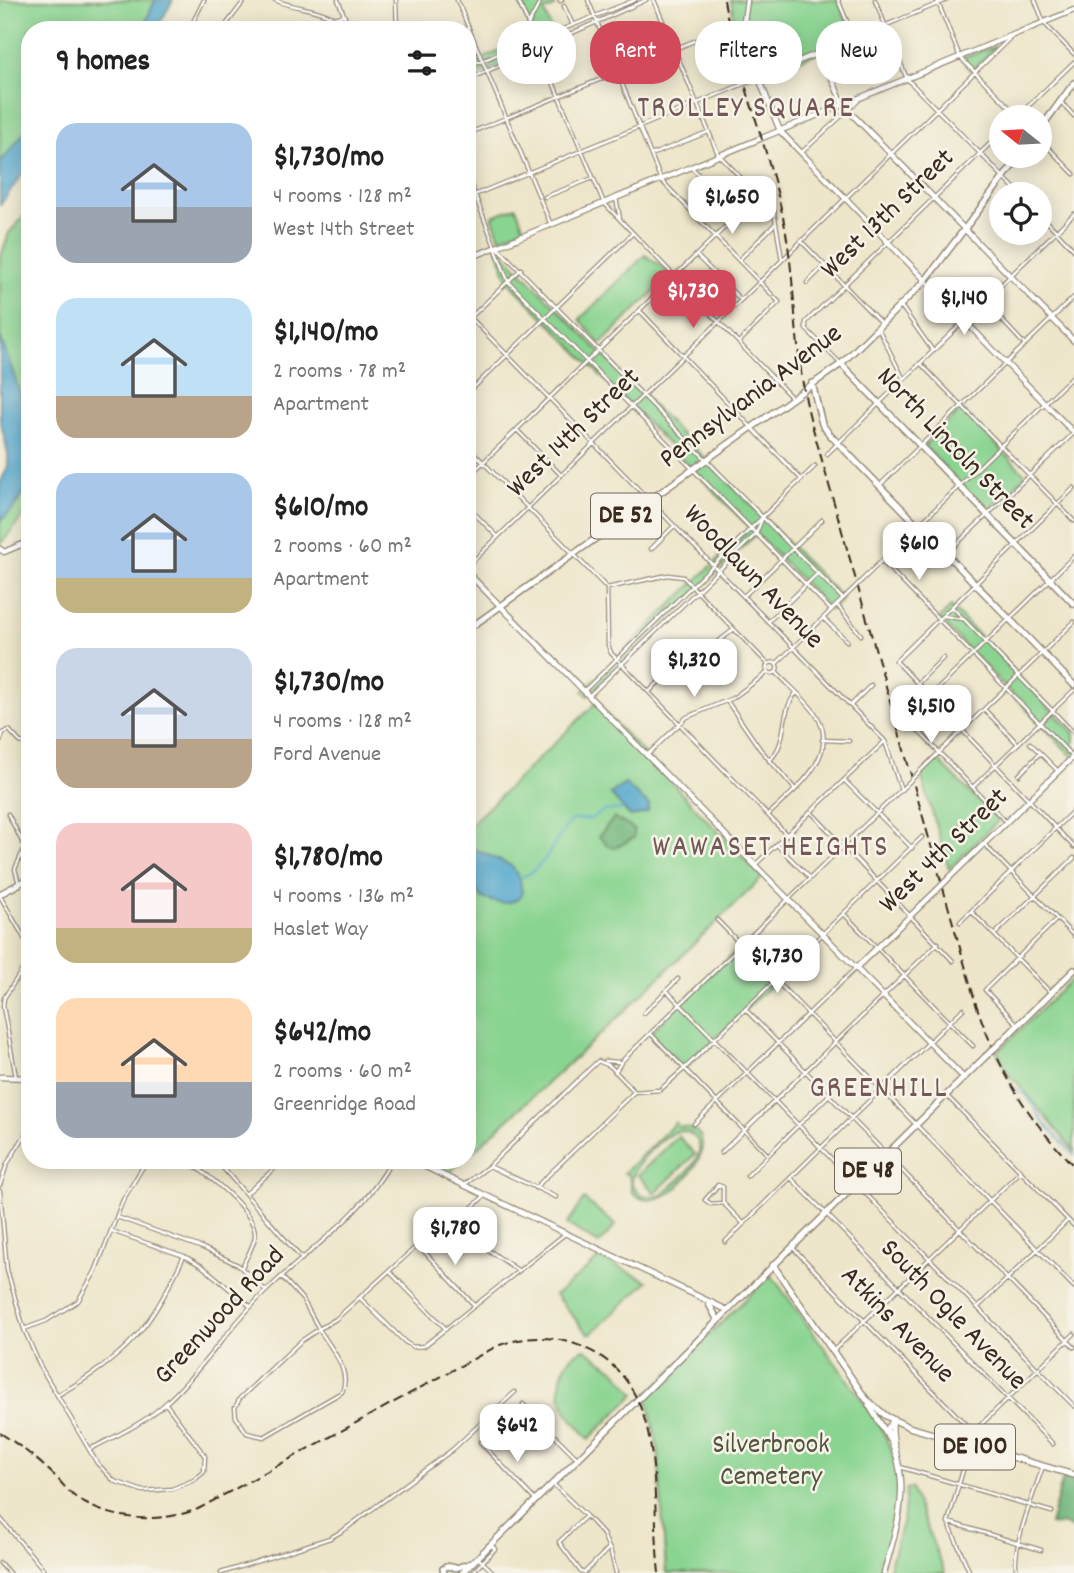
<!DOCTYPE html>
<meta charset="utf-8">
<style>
:root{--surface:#fff;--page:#f2f2f2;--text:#222;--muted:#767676;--accent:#d1495b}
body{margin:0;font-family:Dekko,sans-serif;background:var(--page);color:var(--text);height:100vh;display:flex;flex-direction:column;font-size:26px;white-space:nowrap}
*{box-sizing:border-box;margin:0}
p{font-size:23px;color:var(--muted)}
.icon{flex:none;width:38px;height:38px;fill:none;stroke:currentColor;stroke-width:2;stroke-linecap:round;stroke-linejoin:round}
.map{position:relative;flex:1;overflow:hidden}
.details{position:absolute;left:21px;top:21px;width:455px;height:1148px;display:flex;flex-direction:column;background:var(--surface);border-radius:28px;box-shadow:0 4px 18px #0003}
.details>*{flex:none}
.top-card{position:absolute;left:497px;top:21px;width:471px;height:63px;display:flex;gap:14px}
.needle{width:46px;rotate:288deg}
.tools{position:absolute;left:989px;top:105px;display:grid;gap:14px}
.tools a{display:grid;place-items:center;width:63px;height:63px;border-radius:50%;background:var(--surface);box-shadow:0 4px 18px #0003;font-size:35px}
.price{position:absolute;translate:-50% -60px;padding:0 16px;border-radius:14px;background:#fff;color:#222;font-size:23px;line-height:46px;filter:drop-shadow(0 2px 4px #0008)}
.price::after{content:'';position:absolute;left:50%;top:42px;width:21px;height:16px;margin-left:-10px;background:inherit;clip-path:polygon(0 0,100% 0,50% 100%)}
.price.current{background:var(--accent);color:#fff}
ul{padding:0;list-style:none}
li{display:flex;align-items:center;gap:21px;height:175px;padding:0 35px}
li span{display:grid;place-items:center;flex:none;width:196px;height:140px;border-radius:21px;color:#555}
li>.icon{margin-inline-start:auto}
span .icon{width:84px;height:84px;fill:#fffc;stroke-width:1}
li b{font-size:30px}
h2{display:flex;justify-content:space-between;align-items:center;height:84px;padding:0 35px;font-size:30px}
.chip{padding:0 24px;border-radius:28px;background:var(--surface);box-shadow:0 4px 18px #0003;font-size:24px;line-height:63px}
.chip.current{background:var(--accent);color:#fff}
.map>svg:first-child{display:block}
.green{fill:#8ad491;stroke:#627f58;stroke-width:2;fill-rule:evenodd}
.forest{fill:#6fb67b;stroke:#55704c;stroke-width:2}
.water{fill:#50a6cc;stroke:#466875;stroke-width:2}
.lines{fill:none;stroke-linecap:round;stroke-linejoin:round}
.stream{stroke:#50a6cc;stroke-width:2}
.street-casing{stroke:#948874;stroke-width:5}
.secondary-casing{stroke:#948874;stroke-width:7}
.primary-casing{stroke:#948874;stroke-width:8}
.street{stroke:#fff;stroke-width:2.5}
.secondary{stroke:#fff;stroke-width:4.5}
.primary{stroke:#fff;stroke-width:5}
.rail{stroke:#3b2a1e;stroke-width:2;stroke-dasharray:10 5;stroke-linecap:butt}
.street-bridge-casing{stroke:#948874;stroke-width:5;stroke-linecap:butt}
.secondary-bridge-casing{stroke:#948874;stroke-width:7;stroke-linecap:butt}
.primary-bridge-casing{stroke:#948874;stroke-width:8;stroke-linecap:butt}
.street-bridge{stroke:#fff;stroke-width:2.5}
.secondary-bridge{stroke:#fff;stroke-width:4.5}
.primary-bridge{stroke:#fff;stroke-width:5}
.labels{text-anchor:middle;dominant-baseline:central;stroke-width:5;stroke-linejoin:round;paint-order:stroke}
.shield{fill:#f7f3e8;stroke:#73665b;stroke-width:2}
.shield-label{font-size:26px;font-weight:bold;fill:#3b2a1e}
.street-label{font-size:28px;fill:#3b2a1e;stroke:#f7f3e8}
.park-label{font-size:28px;fill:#4f543b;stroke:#f7f3e8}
.neighbourhood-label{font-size:30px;letter-spacing:2px;fill:#735858;stroke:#f7f3e8}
</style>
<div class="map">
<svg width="1074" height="1573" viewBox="0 0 1074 1573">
<rect width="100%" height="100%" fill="#f7f3e8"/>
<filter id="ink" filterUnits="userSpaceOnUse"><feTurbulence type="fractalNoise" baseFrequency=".0143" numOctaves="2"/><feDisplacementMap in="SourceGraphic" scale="14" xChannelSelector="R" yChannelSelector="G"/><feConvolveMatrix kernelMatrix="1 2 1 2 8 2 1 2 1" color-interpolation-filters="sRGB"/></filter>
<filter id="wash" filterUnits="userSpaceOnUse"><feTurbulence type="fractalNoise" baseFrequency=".00686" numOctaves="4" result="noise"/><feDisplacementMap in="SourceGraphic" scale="28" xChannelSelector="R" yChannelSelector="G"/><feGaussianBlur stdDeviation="1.57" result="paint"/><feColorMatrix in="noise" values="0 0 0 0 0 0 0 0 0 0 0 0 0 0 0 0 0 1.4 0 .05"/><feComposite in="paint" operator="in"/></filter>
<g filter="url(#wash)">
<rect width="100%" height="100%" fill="#ede6ca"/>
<!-- green -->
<path class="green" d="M0,0H168L152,30H30V152L0,184Z
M518,0H552L555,7L544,11L553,33L537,40L539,48L536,51L467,80V66C489,58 515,39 536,39Z
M731,0H838L854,38L783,67L769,36L742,47L753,75L745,78L731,21L734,20Z
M996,46L971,72L962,58Z
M516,207L524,228L500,238L492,216Z
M30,209V445L26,415L0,336V259L9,233Z
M497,247L843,599L831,610L756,534L588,696L583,691L750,528L508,281Z
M645,255L672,274L600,345L580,319Z
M961,409L1026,475L988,512L924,446Z
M30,476V507L0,545V521L18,503Z
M951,607L1074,733V758L939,619Z
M596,703L762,878L604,1031L467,1157V828Z
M938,760L998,821L949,869L921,775Z
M742,945L775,981L684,1069L650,1033Z
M1074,977V1151L1016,1081L1012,1080L997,1052Z
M676,1122L678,1127C741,1126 664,1228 632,1192L629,1175L624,1173ZM678,1131C686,1131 693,1133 697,1140C709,1159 673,1185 660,1196H641L632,1184C631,1166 661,1136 678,1131Z
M678,1136L695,1154L655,1193L638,1175Z
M421,1160H463L448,1174Z
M584,1199L616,1225L599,1244L567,1224Z
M600,1258L648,1281L591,1334L587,1333L555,1295Z
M772,1276L879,1423L892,1451L898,1476L896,1513L880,1573H666L658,1448L649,1404L643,1399L767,1278Z
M585,1349L616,1371L635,1394L589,1439C581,1429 571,1420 565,1408C554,1388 562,1356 585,1349Z
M911,1488L945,1573H888L904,1515L906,1489Z"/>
<!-- forest -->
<path class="forest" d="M614,818L634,829V838L615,848L608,846L599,836Z
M1063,1478L1074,1481V1530L1065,1525L1050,1524Z"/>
<!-- water -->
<path class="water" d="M155,0H173L156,30H142Z
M30,125V164L0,205V163Z
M0,336C19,391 59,476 0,521V484L8,466V453L0,420Z
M625,784L649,805L648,812L631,817L610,794Z
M472,848L512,866L520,879L522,895C511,907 496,903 482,898C472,887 462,862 472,848Z"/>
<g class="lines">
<!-- stream -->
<path class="stream" d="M520,878C548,867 553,841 571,820L591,819L603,811L623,809
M467,890L477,886
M1015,1088L1027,1096L1044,1123L1074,1155"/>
</g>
</g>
<g filter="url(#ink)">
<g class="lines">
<defs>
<path id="street" d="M275,0C295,9 315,7 334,18L343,15
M338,0L350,30
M396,0L397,30
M457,0L551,225
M518,0L604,203L792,398
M588,0L661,180L779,302L739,342
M654,0L718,154L774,212L782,260
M838,0L854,38
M875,0L907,79L1020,194
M937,0L960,57L1019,117
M1035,0L1044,23L1074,54
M560,1L562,0
M564,6L573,25
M189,30L204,0
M222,30L245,0
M521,39L536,40L635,0
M821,52L947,0
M467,66C515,50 519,44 541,0
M467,80L646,0
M1062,103L1074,116
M1017,117L1074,62
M467,134L721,30
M1040,139L1074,174
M801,153L858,101
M651,155L708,132
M691,167L739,214
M467,174L508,281L831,610
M545,197L593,178
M467,198L758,78
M616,198L620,219
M25,209L30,202
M1040,214L1074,250
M801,241L882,324
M497,247L843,599
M696,255L741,300
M739,260L776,223
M807,283L825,265
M901,306L933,351
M640,311L801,479
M467,314L885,741L901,790
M999,317L1025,345
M467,321L521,269
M878,328L903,378
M920,363L1074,521
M841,364L806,329V322L1001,133
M467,394L633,233
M517,430L561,475
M467,446L607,588
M827,454L1074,214
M467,478L758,195
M880,485L1074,297
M1074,488L896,661L1074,847
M467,506L497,536
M651,549L674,526
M947,553L1074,433
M882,561L1072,756
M467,567L1009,39
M863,579L1074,375
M607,588L608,645L611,653L787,835
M607,588L668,575L683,577L768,664
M744,596L822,520
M837,605L861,635
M952,607L1074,733
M944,616L962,619
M824,619L847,641
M768,622L818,573
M766.5 668a5.5 5.5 0 1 1 11 0a5.5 5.5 0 1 1-11 0Z
M776,664L852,590
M916,685L943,658
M584,691L815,466
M649,692C673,665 707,653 734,629
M589,696L756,534L762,519
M727,701L760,749L795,789
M851,705L871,685
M984,709L1018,744
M822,740L849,741
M0,742L3,733L9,730L20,742L30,744
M1030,743L1058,771
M646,756L687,717L733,698L768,672
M769,761C790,741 778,715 796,693
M916,775L1074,622
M1019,775L1040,753
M845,781L912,848
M973,787L1074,690
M811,812L953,961
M8,814L25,847L15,869L19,884
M768,815C793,791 841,757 817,716C807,700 789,686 776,672
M1006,822L907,719L1074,556
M984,844L1074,936
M777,845L809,877
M755,865L884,742
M0,896L30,948
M971,911L1051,993
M844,914L973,1046
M717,920L1074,1287
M960,922L1074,810
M996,933L1074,858
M667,991L1074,1406
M745,1009L1074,1347
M644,1013L678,979
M1018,1025L985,990L1057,919
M651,1034L768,1155
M605,1061L619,1062
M615,1072L622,1061L908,783
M16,1077L3,1006L4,998L30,958
M634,1092L660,1090L684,1069L922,837
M946,1095L1074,1226
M694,1124L856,968
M721,1153L938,943
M186,1160C204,1172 257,1211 255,1236C254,1246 246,1258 242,1267
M216,1160L302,1259
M489,1166L556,1197
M747,1176L828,1096
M791,1178L1053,1444
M0,1185L7,1164L30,1127
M464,1185L489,1166L598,1061L610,1066L634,1091
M535,1188L634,1092
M0,1191L7,1270L24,1329L40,1366L97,1463L114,1481L143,1491L172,1489L194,1480L204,1472L205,1456L166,1404
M247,1193L284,1160
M723,1203V1187L718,1185L705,1200L711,1204L723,1203L744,1224
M117,1217L203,1248L238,1265L266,1291
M453,1226L519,1271
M112,1231L184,1256L202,1266L250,1306
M725,1242L963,1009
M418,1245L475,1306
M794,1249L973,1432
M390,1272L446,1329
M282,1277L303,1300L319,1329L336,1319L418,1245L443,1234L453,1226L485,1195
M361,1299L405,1342L413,1347L424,1346L565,1234
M978,1307L1068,1220
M24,1329L46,1321L78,1301L95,1272L123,1200L147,1160
M319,1329C330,1347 352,1371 342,1392L264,1437L247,1433L236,1417L235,1408L240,1398L301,1341Z
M834,1350L1021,1171
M58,1395C129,1354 149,1330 184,1256
M523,1404L578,1459
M480,1442L536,1501
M963,1442L1074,1334
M90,1449C116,1436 145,1423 167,1402C203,1369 228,1328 263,1294C308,1249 361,1218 392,1160
M900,1467L1052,1512
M553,1484L586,1516
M586,1516L603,1534L609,1548L584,1573L581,1572L559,1542Z
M0,1518L43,1569V1573
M948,1522L1041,1550
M610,1549L616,1573
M478,1558L494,1573
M0,1563L9,1573
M221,1573L330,1538L344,1530L452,1450L515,1392
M472,1573L495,1549L492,1546
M970,1573L948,1522L970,1446
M1017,1573C1010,1550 1035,1491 1043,1466"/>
<path id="secondary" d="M747,0L742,36L780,131L1074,433
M758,78L821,52L843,105L1074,341
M467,259L1074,10
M0,549L4,552L30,541
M467,572L964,1078
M950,877L1074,756
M856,968L936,891
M0,1077L30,1078
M411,1160L727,1310
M892,1422L887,1429L896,1455
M884,1573C892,1543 903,1512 901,1481C900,1461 890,1440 893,1421"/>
<path id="primary" d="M1040,129L1074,83
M841,364L1074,604
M812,383L822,424L830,435L1074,685
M467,630L841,364L925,281L1020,156
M0,894L30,878
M999,1044L1074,970
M773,1265L866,1399L886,1416L909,1427L1074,1475
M709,1304L717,1319
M869,1405L889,1438
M446,1566L456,1568L471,1563
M443,1569L444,1573
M462,1573L985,1057"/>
</defs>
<!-- street casing -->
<use href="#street" class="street-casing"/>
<!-- secondary casing -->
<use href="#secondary" class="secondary-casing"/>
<!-- primary casing -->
<use href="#primary" class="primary-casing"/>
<!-- street -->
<use href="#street" class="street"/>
<!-- secondary -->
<use href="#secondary" class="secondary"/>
<!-- primary -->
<use href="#primary" class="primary"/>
<!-- rail -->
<path class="rail" d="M724,0C737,74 767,143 783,217C797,284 793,352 810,418L975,1001C996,1065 1026,1118 1074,1166
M0,1433C20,1445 38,1460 55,1476C63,1484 69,1493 78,1499C113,1522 160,1523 198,1509L497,1346C527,1335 556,1335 585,1348C670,1385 650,1498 659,1573"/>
<defs>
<path id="street-bridge" d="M852,590L863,579
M908,783L916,775"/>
<path id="secondary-bridge" d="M936,891L950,877"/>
<path id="primary-bridge" d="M985,1057L999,1044"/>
</defs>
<!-- street-bridge casing -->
<use href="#street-bridge" class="street-bridge-casing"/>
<!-- secondary-bridge casing -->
<use href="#secondary-bridge" class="secondary-bridge-casing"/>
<!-- primary-bridge casing -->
<use href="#primary-bridge" class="primary-bridge-casing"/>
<!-- street-bridge -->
<use href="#street-bridge" class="street-bridge"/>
<!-- secondary-bridge -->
<use href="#secondary-bridge" class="secondary-bridge"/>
<!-- primary-bridge -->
<use href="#primary-bridge" class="primary-bridge"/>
</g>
</g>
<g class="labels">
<!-- shield labels -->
<g class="shield">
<rect x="591" y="493.5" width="70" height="45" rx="5"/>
<rect x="835" y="1148.5" width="66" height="45" rx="5"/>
<rect x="935" y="1424.5" width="80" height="45" rx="5"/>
</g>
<g class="shield-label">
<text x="626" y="516">DE 52</text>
<text x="868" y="1171">DE 48</text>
<text x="975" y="1447">DE 100</text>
</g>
<!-- street labels -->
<g class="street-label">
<text transform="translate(889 215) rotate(-44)">West 13th Street</text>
<text transform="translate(752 398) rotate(-37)">Pennsylvania Avenue</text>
<text transform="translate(575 434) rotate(-44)">West 14th Street</text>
<text transform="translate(954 450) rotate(46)">North Lincoln Street</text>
<text transform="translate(752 578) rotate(46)">Woodlawn Avenue</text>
<text transform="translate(945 852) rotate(-44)">West 4th Street</text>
<text transform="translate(952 1316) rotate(46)">South Ogle Avenue</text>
<text transform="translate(221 1317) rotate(-47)">Greenwood Road</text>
<text transform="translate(896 1326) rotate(46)">Atkins Avenue</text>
</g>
<!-- park labels -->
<g class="park-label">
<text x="771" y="1447">Silverbrook<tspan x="771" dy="32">Cemetery</tspan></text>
</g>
<!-- neighbourhood labels -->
<g class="neighbourhood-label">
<text x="746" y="110">TROLLEY SQUARE</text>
<text x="771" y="849">WAWASET HEIGHTS</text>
<text x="879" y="1090">GREENHILL</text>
</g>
</g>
</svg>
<div class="tools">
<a><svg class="needle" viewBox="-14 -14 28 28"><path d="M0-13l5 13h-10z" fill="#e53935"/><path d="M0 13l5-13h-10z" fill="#767676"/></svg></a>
<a><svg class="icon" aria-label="locate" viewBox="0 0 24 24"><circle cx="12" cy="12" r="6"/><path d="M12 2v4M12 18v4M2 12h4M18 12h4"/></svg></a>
</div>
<b class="price" style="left:732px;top:236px">$1,650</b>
<b class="price current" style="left:693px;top:330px">$1,730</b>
<b class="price" style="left:964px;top:337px">$1,140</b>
<b class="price" style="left:919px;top:582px">$610</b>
<b class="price" style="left:694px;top:699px">$1,320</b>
<b class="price" style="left:931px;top:745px">$1,510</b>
<b class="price" style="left:777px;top:995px">$1,730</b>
<b class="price" style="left:455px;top:1267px">$1,780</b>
<b class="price" style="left:517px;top:1464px">$642</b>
<div class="top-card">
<a class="chip">Buy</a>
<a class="chip current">Rent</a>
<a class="chip">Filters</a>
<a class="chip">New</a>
</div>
<section class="details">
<h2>9 homes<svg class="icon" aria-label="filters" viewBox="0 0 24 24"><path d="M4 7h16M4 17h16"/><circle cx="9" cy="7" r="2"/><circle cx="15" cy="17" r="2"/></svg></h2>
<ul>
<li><span style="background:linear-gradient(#a9c7e8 60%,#9aa5b1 0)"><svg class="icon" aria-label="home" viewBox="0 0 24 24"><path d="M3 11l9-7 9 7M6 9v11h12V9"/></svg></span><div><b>$1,730/mo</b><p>4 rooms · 128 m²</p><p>West 14th Street</p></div></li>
<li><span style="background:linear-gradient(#bfe0f5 70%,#b9a48a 0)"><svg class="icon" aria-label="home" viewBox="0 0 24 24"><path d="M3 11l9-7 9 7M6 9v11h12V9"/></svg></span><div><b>$1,140/mo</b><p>2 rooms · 78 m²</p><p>Apartment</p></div></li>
<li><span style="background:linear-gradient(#a9c7e8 75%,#c2b280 0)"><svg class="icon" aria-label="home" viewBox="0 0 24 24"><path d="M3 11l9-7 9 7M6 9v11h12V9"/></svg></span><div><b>$610/mo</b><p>2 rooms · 60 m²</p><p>Apartment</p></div></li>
<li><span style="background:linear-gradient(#c9d6e8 65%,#b9a48a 0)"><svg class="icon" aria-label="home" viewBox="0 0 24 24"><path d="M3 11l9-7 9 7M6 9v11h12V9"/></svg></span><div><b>$1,730/mo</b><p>4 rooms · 128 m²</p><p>Ford Avenue</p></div></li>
<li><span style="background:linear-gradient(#f6c9c9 75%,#c2b280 0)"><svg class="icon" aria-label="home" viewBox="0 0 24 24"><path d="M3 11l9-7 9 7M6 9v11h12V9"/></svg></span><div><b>$1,780/mo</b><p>4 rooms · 136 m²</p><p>Haslet Way</p></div></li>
<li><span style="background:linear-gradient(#ffd9b3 60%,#9aa5b1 0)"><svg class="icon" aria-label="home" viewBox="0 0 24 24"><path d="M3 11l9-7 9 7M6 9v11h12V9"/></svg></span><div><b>$642/mo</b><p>2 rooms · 60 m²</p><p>Greenridge Road</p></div></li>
</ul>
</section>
</div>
